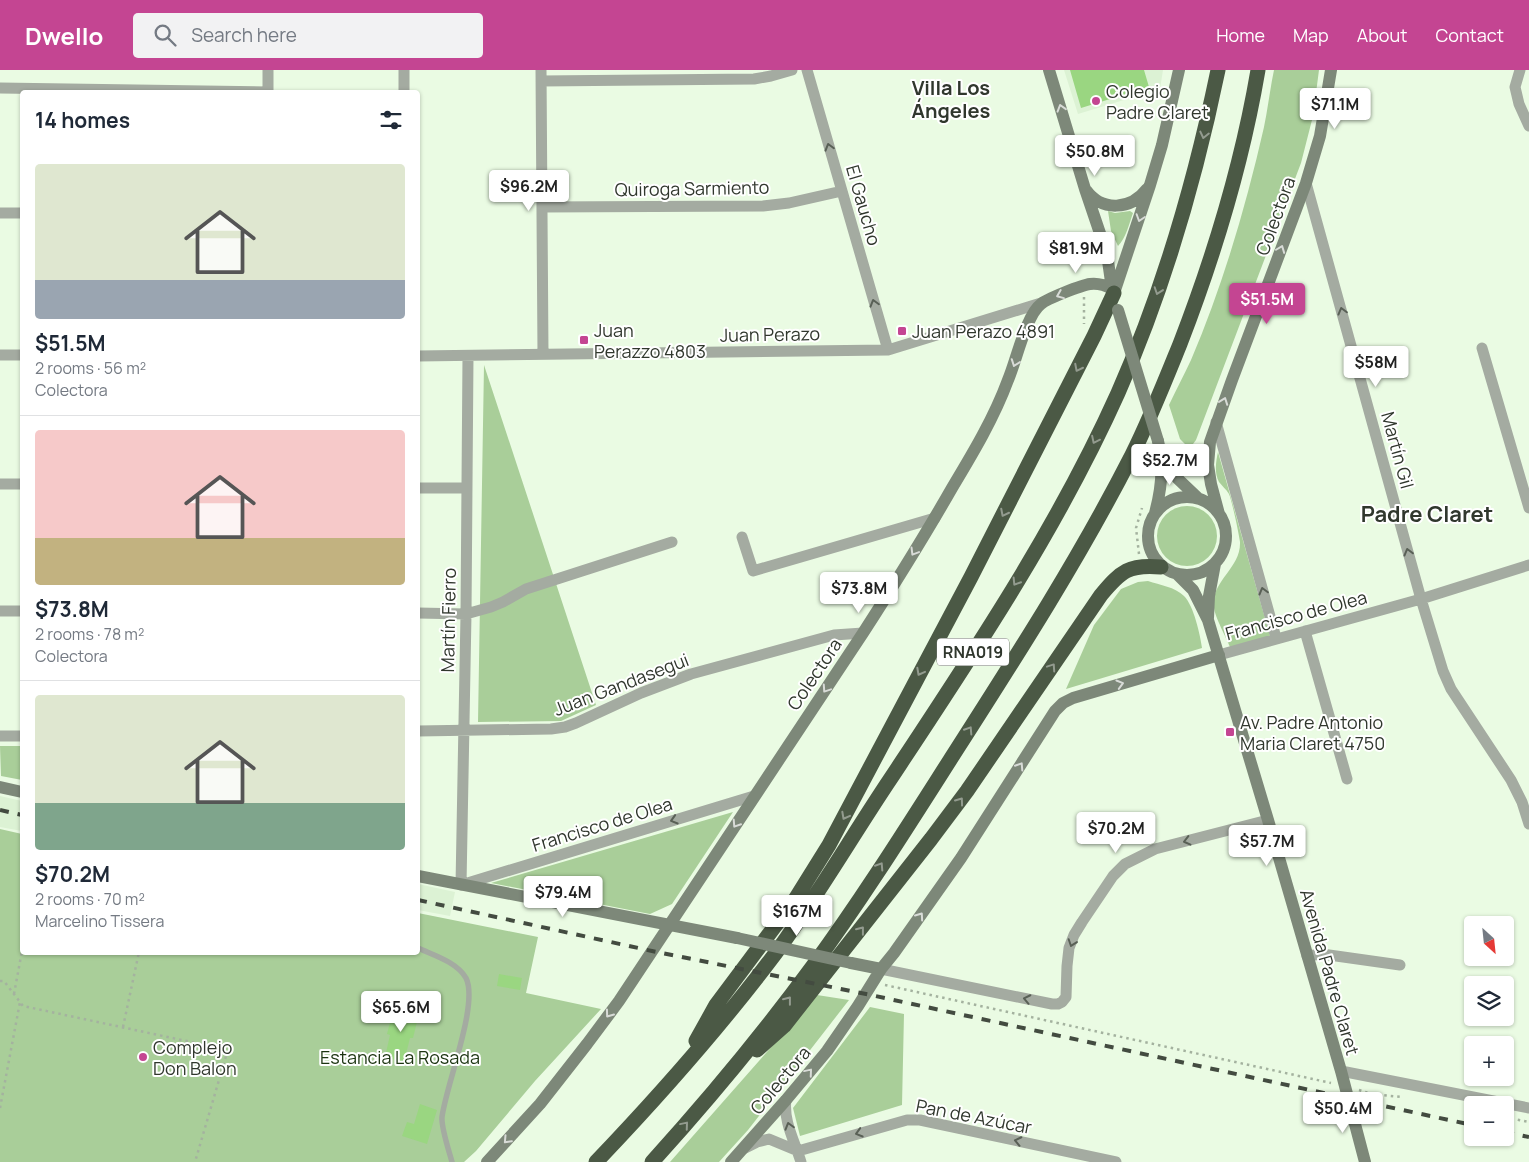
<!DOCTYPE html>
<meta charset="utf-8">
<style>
:root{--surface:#fff;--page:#f2f2f3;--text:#1f2937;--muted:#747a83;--line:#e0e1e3;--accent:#c44592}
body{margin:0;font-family:Manrope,sans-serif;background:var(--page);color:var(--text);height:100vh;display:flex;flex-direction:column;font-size:19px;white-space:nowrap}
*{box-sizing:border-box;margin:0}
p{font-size:16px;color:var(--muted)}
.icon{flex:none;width:28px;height:28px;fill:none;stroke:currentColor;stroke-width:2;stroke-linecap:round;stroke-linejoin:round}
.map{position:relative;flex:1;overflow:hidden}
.drawer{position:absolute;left:20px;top:20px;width:400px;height:865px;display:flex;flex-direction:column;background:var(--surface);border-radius:5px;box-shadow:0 1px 4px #0004}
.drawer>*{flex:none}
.needle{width:32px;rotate:153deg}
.tools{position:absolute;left:1464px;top:846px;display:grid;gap:10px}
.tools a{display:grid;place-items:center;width:50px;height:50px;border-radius:5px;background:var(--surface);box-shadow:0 1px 4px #0004;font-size:25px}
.price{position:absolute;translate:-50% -42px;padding:0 11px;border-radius:5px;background:#fff;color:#222;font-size:16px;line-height:32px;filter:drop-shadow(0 1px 2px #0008)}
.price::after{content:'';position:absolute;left:50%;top:30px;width:15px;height:11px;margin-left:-8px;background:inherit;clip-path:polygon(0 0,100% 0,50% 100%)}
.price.active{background:var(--accent);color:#fff}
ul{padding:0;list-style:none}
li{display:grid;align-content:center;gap:10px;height:265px;padding:0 15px}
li+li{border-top:1px solid var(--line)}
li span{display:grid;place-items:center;height:155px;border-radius:5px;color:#555}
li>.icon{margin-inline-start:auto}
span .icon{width:90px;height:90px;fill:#fffc;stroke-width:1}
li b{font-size:21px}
h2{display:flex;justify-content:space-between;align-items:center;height:60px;padding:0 15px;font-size:21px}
header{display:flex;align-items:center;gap:30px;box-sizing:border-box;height:70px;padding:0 25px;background:var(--accent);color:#fff}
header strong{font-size:24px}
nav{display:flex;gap:28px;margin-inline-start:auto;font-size:18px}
.search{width:350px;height:45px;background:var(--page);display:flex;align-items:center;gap:12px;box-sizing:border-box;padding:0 18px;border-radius:5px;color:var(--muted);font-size:19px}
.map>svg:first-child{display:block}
.built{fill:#dcf2d4}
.green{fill:#a9ce99}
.building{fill:#9ad681}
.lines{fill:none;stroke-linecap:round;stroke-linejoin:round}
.path{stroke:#a4b29f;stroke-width:2.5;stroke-dasharray:2.5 4;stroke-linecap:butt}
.service{stroke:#a4aba1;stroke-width:5.5}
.minor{stroke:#a4aba1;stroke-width:11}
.secondary{stroke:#7d8879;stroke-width:12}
.motorway{stroke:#4b5945;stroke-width:15}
.rail{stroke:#434b40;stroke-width:4;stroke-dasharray:9 9;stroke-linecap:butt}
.secondary-bridge{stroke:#7d8879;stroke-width:12}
.oneway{stroke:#d8dbd7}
.oneway2{stroke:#939b8f}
.oneway3{stroke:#596056}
.poi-dot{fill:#c44592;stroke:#fff;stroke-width:2}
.labels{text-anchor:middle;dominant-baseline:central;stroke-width:4;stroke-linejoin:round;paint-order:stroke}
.shield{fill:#fff;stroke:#6e736c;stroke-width:1}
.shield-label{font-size:16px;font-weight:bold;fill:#30372d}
.poi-label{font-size:18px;fill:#30372d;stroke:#fff;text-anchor:start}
.street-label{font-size:18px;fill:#30372d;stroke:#fff}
.park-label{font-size:18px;fill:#1c3411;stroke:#fff}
.quarter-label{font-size:20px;font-weight:bold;fill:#30372d;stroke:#fff}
.district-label{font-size:22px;font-weight:bold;fill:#30372d;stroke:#fff}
</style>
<header>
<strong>Dwello</strong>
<div class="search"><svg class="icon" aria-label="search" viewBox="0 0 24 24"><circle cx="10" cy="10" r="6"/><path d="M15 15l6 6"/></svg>Search here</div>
<nav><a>Home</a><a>Map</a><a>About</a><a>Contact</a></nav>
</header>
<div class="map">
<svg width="1529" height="1092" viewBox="0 0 1529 1092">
<rect width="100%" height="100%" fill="#eafbe3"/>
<!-- built -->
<path class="built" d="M1064,0H1163L1160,19L1078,44Z
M0,726L22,731V761L0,757Z
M418,814L455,822L450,846L418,840Z"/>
<!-- green -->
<path class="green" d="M1274,0H1319L1313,46L1301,93L1196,370L1193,374L1186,375L1180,369L1169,335C1176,320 1184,305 1191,290C1223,215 1246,136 1264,57C1268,38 1270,19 1274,0Z
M1108,141L1115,143L1130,141L1133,143C1129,154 1126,168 1118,176L1111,161Z
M484,295L596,635L561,651L478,652Z
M1218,382L1270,566L1230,577C1226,567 1215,547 1214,538C1210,511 1241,499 1240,472C1239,464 1232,431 1229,424C1226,419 1222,416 1219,412C1214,403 1216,391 1218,382Z
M1157 466a30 30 0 1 1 60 0a30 30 0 1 1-60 0Z
M1148,511C1160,515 1175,517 1184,526C1194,536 1200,565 1202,578L1066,619L1094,555L1121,519L1138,512Z
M0,676H22V710L1,706Z
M733,742L672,834L650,844L491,813Z
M0,759L22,764V882H418V843L538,867L526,923L601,939L535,1011L476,1081L464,1092H0Z
M817,925L849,930L748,1060L719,1092H670Z
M870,937L904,944L902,1035L800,1066L793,1038Z"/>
<!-- building -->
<path class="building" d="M1070,0H1144L1149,17L1081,38Z
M499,904L522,908L520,920L497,916Z
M394,937L419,944L413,968H410L404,992L385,987L390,965L387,964Z
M420,1034L437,1040L427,1074L402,1066L407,1052L414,1054Z"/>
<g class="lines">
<!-- path -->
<path class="path" d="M1084,227V254
M1139,484L1136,458L1142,438
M0,911H4L23,936L219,978L226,986L195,1092
M885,915L1331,1013
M14,924L22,881
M123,957L139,882
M1359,1020L1371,1024L1402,1027
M0,1038L20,932
M1505,1047L1529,1052"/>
<!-- service -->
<path class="service" d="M418,878C433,885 457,892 466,908C479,934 446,1015 442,1047C441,1057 449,1081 452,1092"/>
<!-- minor -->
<path class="minor" d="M404,0V22
M541,0L543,284
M807,0L888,280
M1520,0L1515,17L1519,34L1529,56
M541,11L754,9L771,6L792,0
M0,18L268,22
M268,22V0
M1306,113L1421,529L1443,601L1451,619L1511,710L1522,732L1529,754
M542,137L763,136L789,133L842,121
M0,143H22
M1482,278L1529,438
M0,285H22
M418,286L888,280L1041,233
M468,286L466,544L461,815L754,726
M1216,352L1276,568
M0,414H22
M418,418H466
M742,467L753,501L935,448
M0,541H22
M418,543L466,544L491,537L503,532L526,519L672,472
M1305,561L1347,709
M1219,585L1421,529L1529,495
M418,661L551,659L565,657L576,653L641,623L691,604L834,565L863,563
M0,666H22
M1307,886L1322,884L1400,895
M881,899L1052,934H1058L1062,932L1066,927L1067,896L1069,878L1074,865L1082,852L1113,806L1125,794L1155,779L1268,750
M1341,1001L1529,1038
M786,1030C783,1051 795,1072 801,1092
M745,1078L757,1072L769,1069L798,1081L907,1050H920L1116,1092"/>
<!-- secondary -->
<path class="secondary" d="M1049,0L1085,119L1107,184L1112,219L1114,223
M1086,120C1102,142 1131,140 1147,119
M1114,223L1150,115L1162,75L1179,0
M1161,382L1178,409L1198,428
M1148 466a39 39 0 1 1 78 0a39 39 0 1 1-78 0Z
M1155,443C1161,421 1164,394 1158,371
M1219,444L1211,414L1208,395L1210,372L1232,310L1306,113L1320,66L1331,0
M1178,505L1193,520L1208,550L1268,750L1341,1001L1365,1092
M1208,548L1209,526L1215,494
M0,717L22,722
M418,806L737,868
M851,893L881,899
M487,1092L540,1034L587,974L619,931L863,563C894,515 924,467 952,418C973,383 994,348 1008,310C1016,292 1026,245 1041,234C1046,229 1082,215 1090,214C1098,213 1105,215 1112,219
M731,1092L786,1030L827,981L858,936L881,899L894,883L961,788L1055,641L1063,633L1073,628L1219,585"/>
<!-- motorway -->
<path class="motorway" d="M696,971L716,935L796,828L829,775L971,507L1094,266L1114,223
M757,980L784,956L931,769L967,721L1101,525C1121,501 1129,494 1161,497
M596,1092C659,1026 720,957 775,884C817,827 852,766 891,708C973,584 1057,459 1118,323C1164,219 1195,111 1218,0
M652,1092C709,1029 763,964 813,896C862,829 906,759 950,690C1014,590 1078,491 1132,385C1150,349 1165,311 1180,274C1214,186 1242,94 1258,0"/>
<!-- rail -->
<path class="rail" d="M0,740L22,745
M418,830L652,881L866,924L1472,1055
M1505,1062L1529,1067"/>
<!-- secondary-bridge -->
<path class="secondary-bridge" d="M1118,240L1158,371
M737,868L851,893"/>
</g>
<!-- one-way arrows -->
<defs><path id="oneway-chevron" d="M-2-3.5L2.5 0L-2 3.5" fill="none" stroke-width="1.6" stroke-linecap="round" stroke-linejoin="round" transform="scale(1.25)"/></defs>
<g class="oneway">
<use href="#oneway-chevron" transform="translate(1061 38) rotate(-107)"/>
<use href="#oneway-chevron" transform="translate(1140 148) rotate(108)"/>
<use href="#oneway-chevron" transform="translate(1281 179) rotate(-69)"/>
<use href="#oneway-chevron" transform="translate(1060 225) rotate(158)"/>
<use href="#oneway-chevron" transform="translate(1015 293) rotate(110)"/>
<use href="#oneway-chevron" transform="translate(1224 331) rotate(-70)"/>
<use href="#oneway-chevron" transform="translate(914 482) rotate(121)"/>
<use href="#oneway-chevron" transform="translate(1120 614) rotate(-16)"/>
<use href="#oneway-chevron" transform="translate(826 619) rotate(124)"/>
<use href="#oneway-chevron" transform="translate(1020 696) rotate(-57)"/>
<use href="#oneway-chevron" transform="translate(736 754) rotate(123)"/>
<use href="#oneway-chevron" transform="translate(920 846) rotate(-55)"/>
<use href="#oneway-chevron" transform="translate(609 944) rotate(126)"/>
<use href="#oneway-chevron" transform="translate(809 1002) rotate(-50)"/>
<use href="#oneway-chevron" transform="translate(507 1070) rotate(133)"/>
</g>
<g class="oneway2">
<use href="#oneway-chevron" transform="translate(1204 65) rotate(103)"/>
<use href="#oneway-chevron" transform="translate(1158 221) rotate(109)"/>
<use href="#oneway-chevron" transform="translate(1078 298) rotate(117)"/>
<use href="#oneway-chevron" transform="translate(1095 370) rotate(116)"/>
<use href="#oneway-chevron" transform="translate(1004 443) rotate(117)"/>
<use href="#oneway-chevron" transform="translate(1016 512) rotate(122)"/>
<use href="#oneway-chevron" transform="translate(1052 597) rotate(-56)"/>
<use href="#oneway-chevron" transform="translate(920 602) rotate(118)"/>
<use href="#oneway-chevron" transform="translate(969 660) rotate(-57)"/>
<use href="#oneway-chevron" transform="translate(960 731) rotate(-54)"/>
<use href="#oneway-chevron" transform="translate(845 746) rotate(118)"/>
<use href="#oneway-chevron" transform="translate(880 796) rotate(-57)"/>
<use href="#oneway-chevron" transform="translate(861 860) rotate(-52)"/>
<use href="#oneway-chevron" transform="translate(788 930) rotate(-52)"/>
<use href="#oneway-chevron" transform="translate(685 1055) rotate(-50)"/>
</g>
<g class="oneway3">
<use href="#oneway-chevron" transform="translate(829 77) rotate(-106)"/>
<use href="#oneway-chevron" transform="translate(874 233) rotate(-106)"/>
<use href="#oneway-chevron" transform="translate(1342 241) rotate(-105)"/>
<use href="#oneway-chevron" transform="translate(1408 482) rotate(-105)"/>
<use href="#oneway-chevron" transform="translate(1263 521) rotate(-105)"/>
<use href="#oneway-chevron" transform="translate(674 750) rotate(163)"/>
<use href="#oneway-chevron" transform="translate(1187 771) rotate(166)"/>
<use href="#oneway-chevron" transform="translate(1072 873) rotate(109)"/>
<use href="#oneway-chevron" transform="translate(1027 929) rotate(-168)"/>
<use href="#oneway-chevron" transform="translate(789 1056) rotate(-106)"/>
<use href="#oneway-chevron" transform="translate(859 1063) rotate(164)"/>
<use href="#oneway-chevron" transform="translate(1018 1071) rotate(-168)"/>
</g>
<!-- markers -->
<g class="poi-dot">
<circle cx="1096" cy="31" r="5"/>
<rect x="897" y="256" width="10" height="10" rx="2.5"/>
<rect x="579" y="265" width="10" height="10" rx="2.5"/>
<rect x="1225" y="657" width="10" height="10" rx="2.5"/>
<circle cx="143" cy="987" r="5"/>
</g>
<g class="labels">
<!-- shield labels -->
<rect class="shield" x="937" y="568.5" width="72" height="27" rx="4"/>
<g class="shield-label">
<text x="973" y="582">RNA019</text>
</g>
<!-- poi labels -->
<g class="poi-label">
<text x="1106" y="21">Colegio<tspan x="1106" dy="21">Padre Claret</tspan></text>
<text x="594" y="260">Juan<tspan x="594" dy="21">Perazzo 4803</tspan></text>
<text x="912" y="261">Juan Perazo 4891</text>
<text x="1240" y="652">Av. Padre Antonio<tspan x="1240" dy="21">Maria Claret 4750</tspan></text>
<text x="153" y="977">Complejo<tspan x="153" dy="21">Don Balon</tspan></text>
</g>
<!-- street labels -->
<g class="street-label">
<text transform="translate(692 118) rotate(-1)">Quiroga Sarmiento</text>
<text transform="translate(864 135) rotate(74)">El Gaucho</text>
<text transform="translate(1275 146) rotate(-70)">Colectora</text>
<text transform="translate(770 264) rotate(-1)">Juan Perazo</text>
<text transform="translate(1398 380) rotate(75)">Martín Gil</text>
<text transform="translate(1296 545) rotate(-15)">Francisco de Olea</text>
<text transform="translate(448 550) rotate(-89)">Martín Fierro</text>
<text transform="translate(814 604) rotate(-56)">Colectora</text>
<text transform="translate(621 614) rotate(-21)">Juan Gandasegui</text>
<text transform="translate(602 754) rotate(-17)">Francisco de Olea</text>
<text transform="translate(1330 902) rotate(74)">Avenida Padre Claret</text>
<text transform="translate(780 1010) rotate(-50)">Colectora</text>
<text transform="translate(974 1046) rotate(11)">Pan de Azúcar</text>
</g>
<!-- park labels -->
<g class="park-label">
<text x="400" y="987">Estancia La Rosada</text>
</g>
<!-- quarter labels -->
<g class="quarter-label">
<text x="951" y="17">Villa Los<tspan x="951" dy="23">Ángeles</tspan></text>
</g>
<!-- district labels -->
<g class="district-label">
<text x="1427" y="444">Padre Claret</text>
</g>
</g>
</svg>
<div class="tools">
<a><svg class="needle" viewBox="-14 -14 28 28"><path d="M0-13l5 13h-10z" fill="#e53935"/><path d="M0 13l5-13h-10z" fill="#747a83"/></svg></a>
<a><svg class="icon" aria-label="layers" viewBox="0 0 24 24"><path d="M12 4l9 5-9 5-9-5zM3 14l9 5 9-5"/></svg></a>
<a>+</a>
<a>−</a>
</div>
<b class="price" style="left:1335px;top:60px">$71.1M</b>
<b class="price" style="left:1095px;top:107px">$50.8M</b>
<b class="price" style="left:529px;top:142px">$96.2M</b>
<b class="price" style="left:1076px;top:204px">$81.9M</b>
<b class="price active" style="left:1267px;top:255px">$51.5M</b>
<b class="price" style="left:1376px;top:318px">$58M</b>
<b class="price" style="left:1170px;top:416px">$52.7M</b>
<b class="price" style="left:859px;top:544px">$73.8M</b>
<b class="price" style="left:1116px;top:784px">$70.2M</b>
<b class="price" style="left:1267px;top:797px">$57.7M</b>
<b class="price" style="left:563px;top:848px">$79.4M</b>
<b class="price" style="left:797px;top:867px">$167M</b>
<b class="price" style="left:401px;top:963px">$65.6M</b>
<b class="price" style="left:1343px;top:1064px">$50.4M</b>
<section class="drawer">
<h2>14 homes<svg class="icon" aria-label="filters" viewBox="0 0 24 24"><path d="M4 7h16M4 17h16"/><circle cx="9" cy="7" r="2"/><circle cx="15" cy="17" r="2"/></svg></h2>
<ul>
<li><span style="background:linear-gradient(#dfe7d0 75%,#9aa5b1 0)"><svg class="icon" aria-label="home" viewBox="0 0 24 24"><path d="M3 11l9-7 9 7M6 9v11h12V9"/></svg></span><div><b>$51.5M</b><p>2 rooms · 56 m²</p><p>Colectora</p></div></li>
<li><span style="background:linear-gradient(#f6c9c9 70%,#c2b280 0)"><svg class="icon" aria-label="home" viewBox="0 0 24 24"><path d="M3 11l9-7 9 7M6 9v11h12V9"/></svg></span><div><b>$73.8M</b><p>2 rooms · 78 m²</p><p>Colectora</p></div></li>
<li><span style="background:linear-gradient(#dfe7d0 70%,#7fa58c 0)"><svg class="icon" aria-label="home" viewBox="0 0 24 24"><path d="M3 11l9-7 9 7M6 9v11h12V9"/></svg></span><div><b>$70.2M</b><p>2 rooms · 70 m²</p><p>Marcelino Tissera</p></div></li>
</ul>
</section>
</div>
